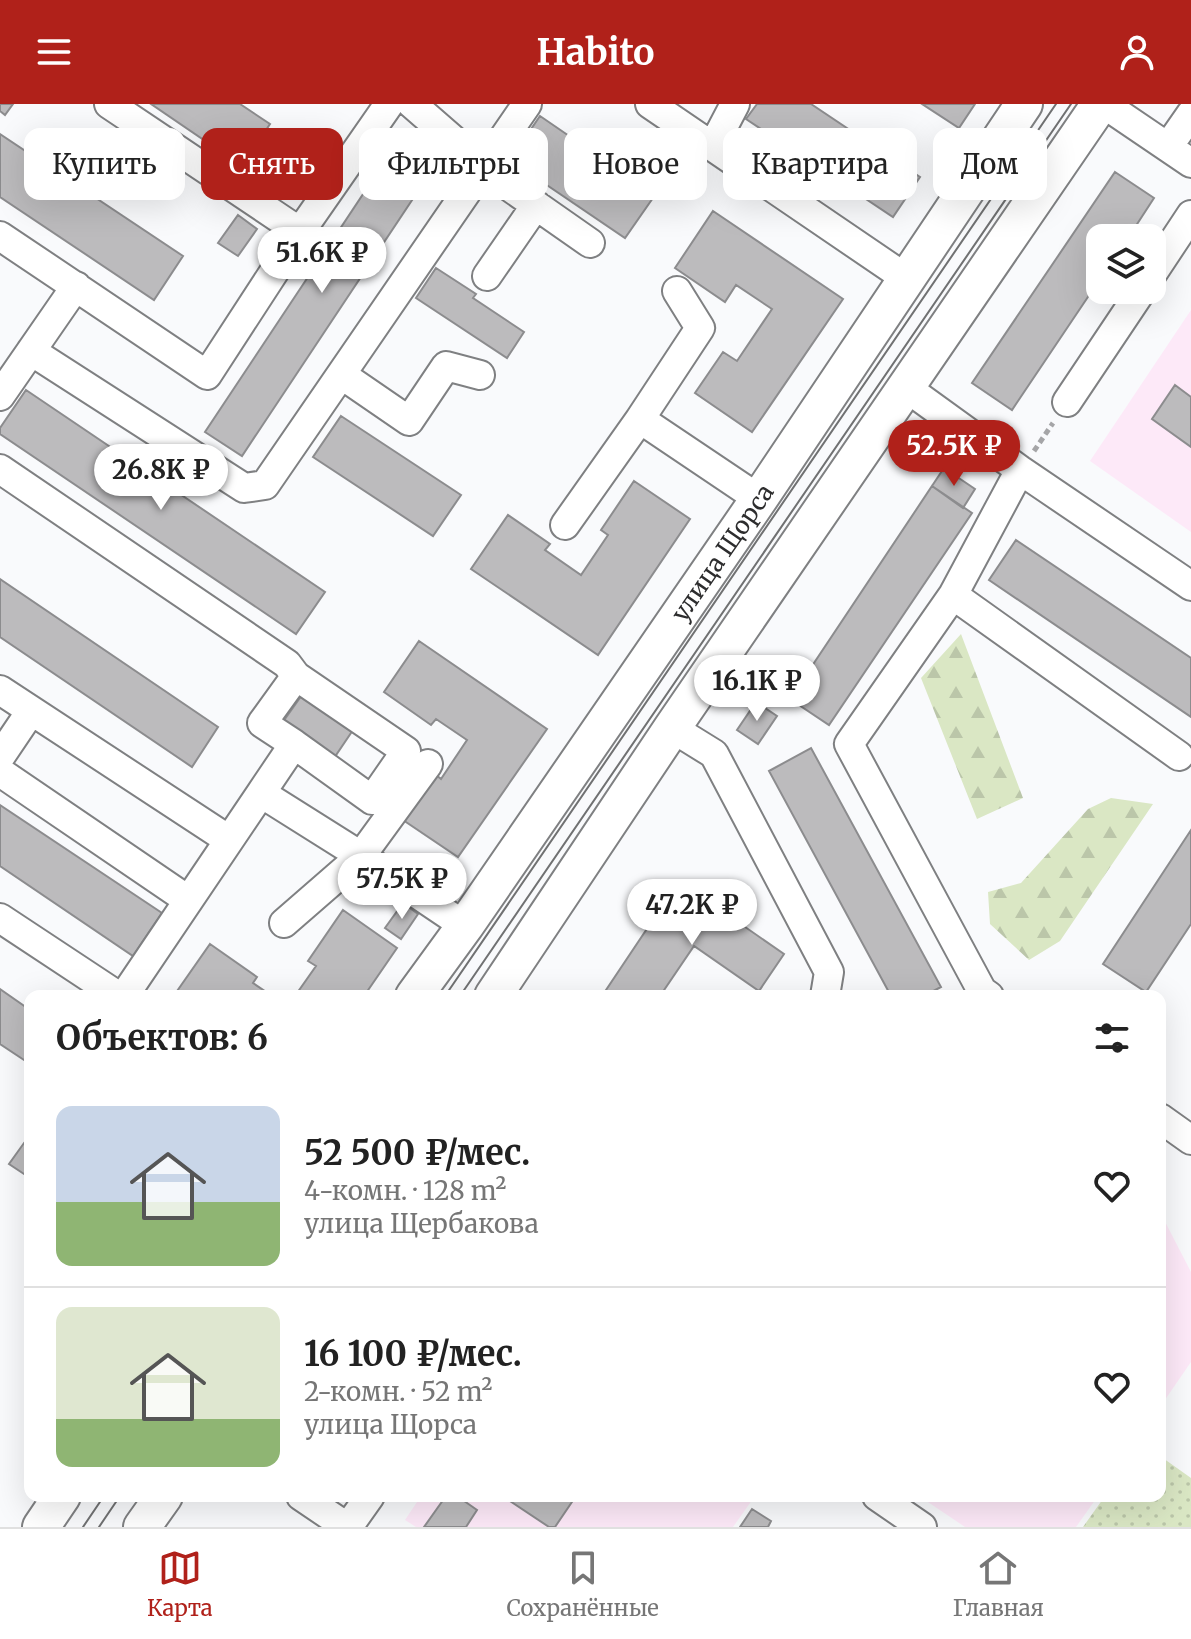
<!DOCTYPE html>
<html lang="ru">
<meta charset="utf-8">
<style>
:root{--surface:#fff;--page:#f2f2f2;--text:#222;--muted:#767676;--line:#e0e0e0;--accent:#b0211a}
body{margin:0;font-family:Merriweather,serif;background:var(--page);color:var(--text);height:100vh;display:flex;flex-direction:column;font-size:30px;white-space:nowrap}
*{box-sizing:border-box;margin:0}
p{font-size:26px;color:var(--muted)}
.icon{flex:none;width:44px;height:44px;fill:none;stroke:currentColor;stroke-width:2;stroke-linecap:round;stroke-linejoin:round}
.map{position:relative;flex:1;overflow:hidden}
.sheet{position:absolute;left:24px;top:886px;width:1142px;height:512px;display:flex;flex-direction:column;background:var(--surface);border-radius:16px;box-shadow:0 8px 32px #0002}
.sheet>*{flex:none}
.top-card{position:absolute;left:24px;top:24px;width:1144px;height:72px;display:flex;gap:16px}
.buttons{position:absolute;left:1086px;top:120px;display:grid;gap:16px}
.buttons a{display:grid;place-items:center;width:80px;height:80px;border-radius:16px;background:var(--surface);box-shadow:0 8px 32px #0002;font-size:40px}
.price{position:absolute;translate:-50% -68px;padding:0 18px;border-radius:28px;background:#fff;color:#222;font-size:26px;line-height:52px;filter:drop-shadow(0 2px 4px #0008)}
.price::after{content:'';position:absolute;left:50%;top:48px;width:24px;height:18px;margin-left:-12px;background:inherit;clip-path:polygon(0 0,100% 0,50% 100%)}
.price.on{background:var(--accent);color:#fff}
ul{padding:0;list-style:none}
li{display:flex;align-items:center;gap:24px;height:200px;padding:0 32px}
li+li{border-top:2px solid var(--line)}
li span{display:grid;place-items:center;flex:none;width:224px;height:160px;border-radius:16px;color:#555}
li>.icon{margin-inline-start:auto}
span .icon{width:96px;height:96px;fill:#fffc;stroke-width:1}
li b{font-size:34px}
h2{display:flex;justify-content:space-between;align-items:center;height:96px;padding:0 32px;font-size:34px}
.chip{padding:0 28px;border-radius:16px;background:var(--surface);box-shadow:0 8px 32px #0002;font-size:28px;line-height:72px}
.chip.on{background:var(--accent);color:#fff}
header{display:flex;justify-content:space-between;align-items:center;height:104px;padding:0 32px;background:var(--accent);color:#fff;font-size:36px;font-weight:700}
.tabs{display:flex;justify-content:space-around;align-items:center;height:112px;border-top:2px solid var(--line);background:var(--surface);font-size:22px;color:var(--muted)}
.tabs a{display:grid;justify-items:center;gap:4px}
.tabs .on{color:var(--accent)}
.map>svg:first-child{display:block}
.education{fill:#fde9f8}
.forest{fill:url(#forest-firs)}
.park{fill:url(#park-dots)}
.building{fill:#bcbbbd;stroke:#8c8c8e;stroke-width:2}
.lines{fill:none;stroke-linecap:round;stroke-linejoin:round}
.minor-casing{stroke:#7f8082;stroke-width:32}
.major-casing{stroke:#7f8082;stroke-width:40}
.path{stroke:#a5a5a7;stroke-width:5;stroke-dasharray:6 4;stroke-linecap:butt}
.minor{stroke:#fff;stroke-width:28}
.major{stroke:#fff;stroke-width:36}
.tram{stroke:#707172;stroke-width:2}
.labels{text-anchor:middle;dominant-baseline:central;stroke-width:6;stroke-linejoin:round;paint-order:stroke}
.street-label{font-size:24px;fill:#2d2d2e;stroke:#fff}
</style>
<header><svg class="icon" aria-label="menu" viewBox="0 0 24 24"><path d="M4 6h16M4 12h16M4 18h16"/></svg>Habito<svg class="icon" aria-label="person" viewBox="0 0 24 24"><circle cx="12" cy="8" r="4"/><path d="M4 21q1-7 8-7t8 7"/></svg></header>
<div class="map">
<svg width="1191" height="1423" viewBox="0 0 1191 1423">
<defs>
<pattern id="forest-firs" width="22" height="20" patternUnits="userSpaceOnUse" patternTransform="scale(2)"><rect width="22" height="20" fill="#dae7c4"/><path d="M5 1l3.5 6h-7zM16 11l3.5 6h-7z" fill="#bbc6a9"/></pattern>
<pattern id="park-dots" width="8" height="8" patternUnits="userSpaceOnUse" patternTransform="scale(2)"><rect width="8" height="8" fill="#dae7c4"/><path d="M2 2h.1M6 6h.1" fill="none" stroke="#bbc6a9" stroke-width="1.8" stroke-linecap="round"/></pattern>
</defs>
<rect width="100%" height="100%" fill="#f9fafc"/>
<!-- education -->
<path class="education" d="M1191,206V428L1090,357Z
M1160,1108L1191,1168V1258L1160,1303Z
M421,1392H755L733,1423H416L405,1416Z
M919,1392H1098L1076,1423H965Z"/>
<!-- forest -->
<path class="forest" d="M961,530L1023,694L977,715L921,574Z
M1111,694L1153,700L1060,837L1029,856L990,820L988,788L1021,779L1088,705Z"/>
<!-- park -->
<path class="park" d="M1160,1352L1191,1374V1423H1083L1105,1392H1160Z"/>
<!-- building -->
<path class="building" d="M0,0H13L5,11L0,7Z
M151,0H240L270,20L242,62Z
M757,0H811L920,73L893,113L746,15Z
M922,0H975L959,24Z
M540,12L655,91L625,134L510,56Z
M0,30L183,152L154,196L0,93Z
M403,30L440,54L242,352L205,328Z
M1115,68L1154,94L1128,134H1100V175L1012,306L972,279Z
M713,107L843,195L752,328L695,289L723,248L737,257L772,205L736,181L725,198L675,164Z
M238,111L257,125L238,152L218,139Z
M436,164L476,190L473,194L524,228L507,254L416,194Z
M1175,281L1191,293V343L1152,315Z
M26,286L325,488L296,530L0,330V324Z
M341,312L461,391L433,432L313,353Z
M944,364L975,385L963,404L932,382Z
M634,377L690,415L598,551L471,465L508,411L550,440L545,446L581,471L608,431L601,426Z
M932,382L972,409L829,621L790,595Z
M1016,436L1191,554V613L989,476Z
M0,475L218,623L192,663L0,533Z
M419,537L547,625L458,753L403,716L435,670L441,675L467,636L436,615L431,621L384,588Z
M302,591L353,626L332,657L280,622Z
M756,598L777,612L758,640L737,626Z
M811,644L941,883L924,892H891L769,667Z
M0,701L162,809L133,852L0,762Z
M1191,726V820L1146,888L1103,860Z
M679,777L784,850L759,887L694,842L660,892H602Z
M403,799L418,810L401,835L385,824Z
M343,806L397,844L364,892H295L316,862L308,857Z
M210,840L257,873L253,879L272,892L175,890Z
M0,885L30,906V960L0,940Z
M24,1039L30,1043V1074L9,1060Z
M446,1392H457L477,1406L466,1423H424Z
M514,1392H576L555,1423H549L510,1397Z
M752,1405L771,1417L768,1423H740Z"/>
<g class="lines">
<defs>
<path id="minor" d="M109,0L300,128
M412,0L497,74L590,139
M650,0L907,175
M1104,0L1191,59
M713,42L735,0
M1168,43L1191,10
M0,132L207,271L300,128L389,0
M1152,170L1191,111
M487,172L536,101
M677,187L700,224L640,315L759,395
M31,247L244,384L265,381L527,0
M342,271L409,317L446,262L480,271
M904,282L1020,366L1191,482
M0,292L76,182
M1067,298L1142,186
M0,365L287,560L296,572L262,619L294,640L261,689L361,752L465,822
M565,421L640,315
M953,491L1179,652
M287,560L296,572L406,647L372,696L294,640
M0,586L229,736
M672,624L714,650L829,868L825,892
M0,653L31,607
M0,668L188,796
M0,814L118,892
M284,819L361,752L428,660
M124,892L261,689
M989,892L982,887L849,640L953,491L1020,366
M1160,1014L1191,1036
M301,1392L347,1423
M877,1392L922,1423
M348,1423L370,1392"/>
<g id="major">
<path id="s1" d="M414,892L465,822L759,395L1024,0"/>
<path d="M493,892L672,624L1100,0"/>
<path d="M41,1423L62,1392"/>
<path d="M142,1423L164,1392"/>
</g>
</defs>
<!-- minor casing -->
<use href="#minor" class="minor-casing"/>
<!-- major casing -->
<use href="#major" class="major-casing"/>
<!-- path -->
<path class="path" d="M1034,347L1053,319"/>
<!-- minor -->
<use href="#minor" class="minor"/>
<!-- major -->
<use href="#major" class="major"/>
<!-- tram -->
<path class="tram" d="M445,892L1056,0
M460,892L1071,0
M83,1423L104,1392
M99,1423L120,1392"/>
</g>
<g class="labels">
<!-- street labels -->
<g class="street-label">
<text stroke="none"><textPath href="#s1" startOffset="540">улица Щорса</textPath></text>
</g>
</g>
</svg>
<div class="buttons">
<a><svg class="icon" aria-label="layers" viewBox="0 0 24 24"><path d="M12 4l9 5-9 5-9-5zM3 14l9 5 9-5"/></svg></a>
</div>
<b class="price" style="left:322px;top:191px">51.6K ₽</b>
<b class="price on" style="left:954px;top:384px">52.5K ₽</b>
<b class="price" style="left:161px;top:408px">26.8K ₽</b>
<b class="price" style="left:757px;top:619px">16.1K ₽</b>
<b class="price" style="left:402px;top:817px">57.5K ₽</b>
<b class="price" style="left:692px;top:843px">47.2K ₽</b>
<div class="top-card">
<a class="chip">Купить</a>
<a class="chip on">Снять</a>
<a class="chip">Фильтры</a>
<a class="chip">Новое</a>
<a class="chip">Квартира</a>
<a class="chip">Дом</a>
</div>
<section class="sheet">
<h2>Объектов: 6<svg class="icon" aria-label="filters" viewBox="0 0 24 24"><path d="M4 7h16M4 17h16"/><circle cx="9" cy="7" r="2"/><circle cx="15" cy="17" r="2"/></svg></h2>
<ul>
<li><span style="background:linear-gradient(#c9d6e8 60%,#8fb573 0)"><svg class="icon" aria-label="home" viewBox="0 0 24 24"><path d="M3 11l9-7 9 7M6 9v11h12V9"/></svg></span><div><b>52 500 ₽/мес.</b><p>4-комн. · 128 m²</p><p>улица Щербакова</p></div><svg class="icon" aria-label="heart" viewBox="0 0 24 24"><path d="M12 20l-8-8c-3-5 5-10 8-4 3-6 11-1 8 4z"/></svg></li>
<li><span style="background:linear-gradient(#dfe7d0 70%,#8fb573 0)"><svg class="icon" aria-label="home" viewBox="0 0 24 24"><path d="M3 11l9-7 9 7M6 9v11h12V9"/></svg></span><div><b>16 100 ₽/мес.</b><p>2-комн. · 52 m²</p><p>улица Щорса</p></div><svg class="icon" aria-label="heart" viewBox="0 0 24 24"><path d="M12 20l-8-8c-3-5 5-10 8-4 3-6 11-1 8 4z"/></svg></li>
</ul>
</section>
</div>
<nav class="tabs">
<a class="on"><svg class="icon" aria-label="map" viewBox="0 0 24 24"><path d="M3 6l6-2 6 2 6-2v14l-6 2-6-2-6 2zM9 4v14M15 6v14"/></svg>Карта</a>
<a><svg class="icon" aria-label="saved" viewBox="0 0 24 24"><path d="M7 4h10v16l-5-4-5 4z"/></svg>Сохранённые</a>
<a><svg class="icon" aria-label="home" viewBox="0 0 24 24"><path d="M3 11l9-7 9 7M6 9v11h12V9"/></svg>Главная</a>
</nav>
